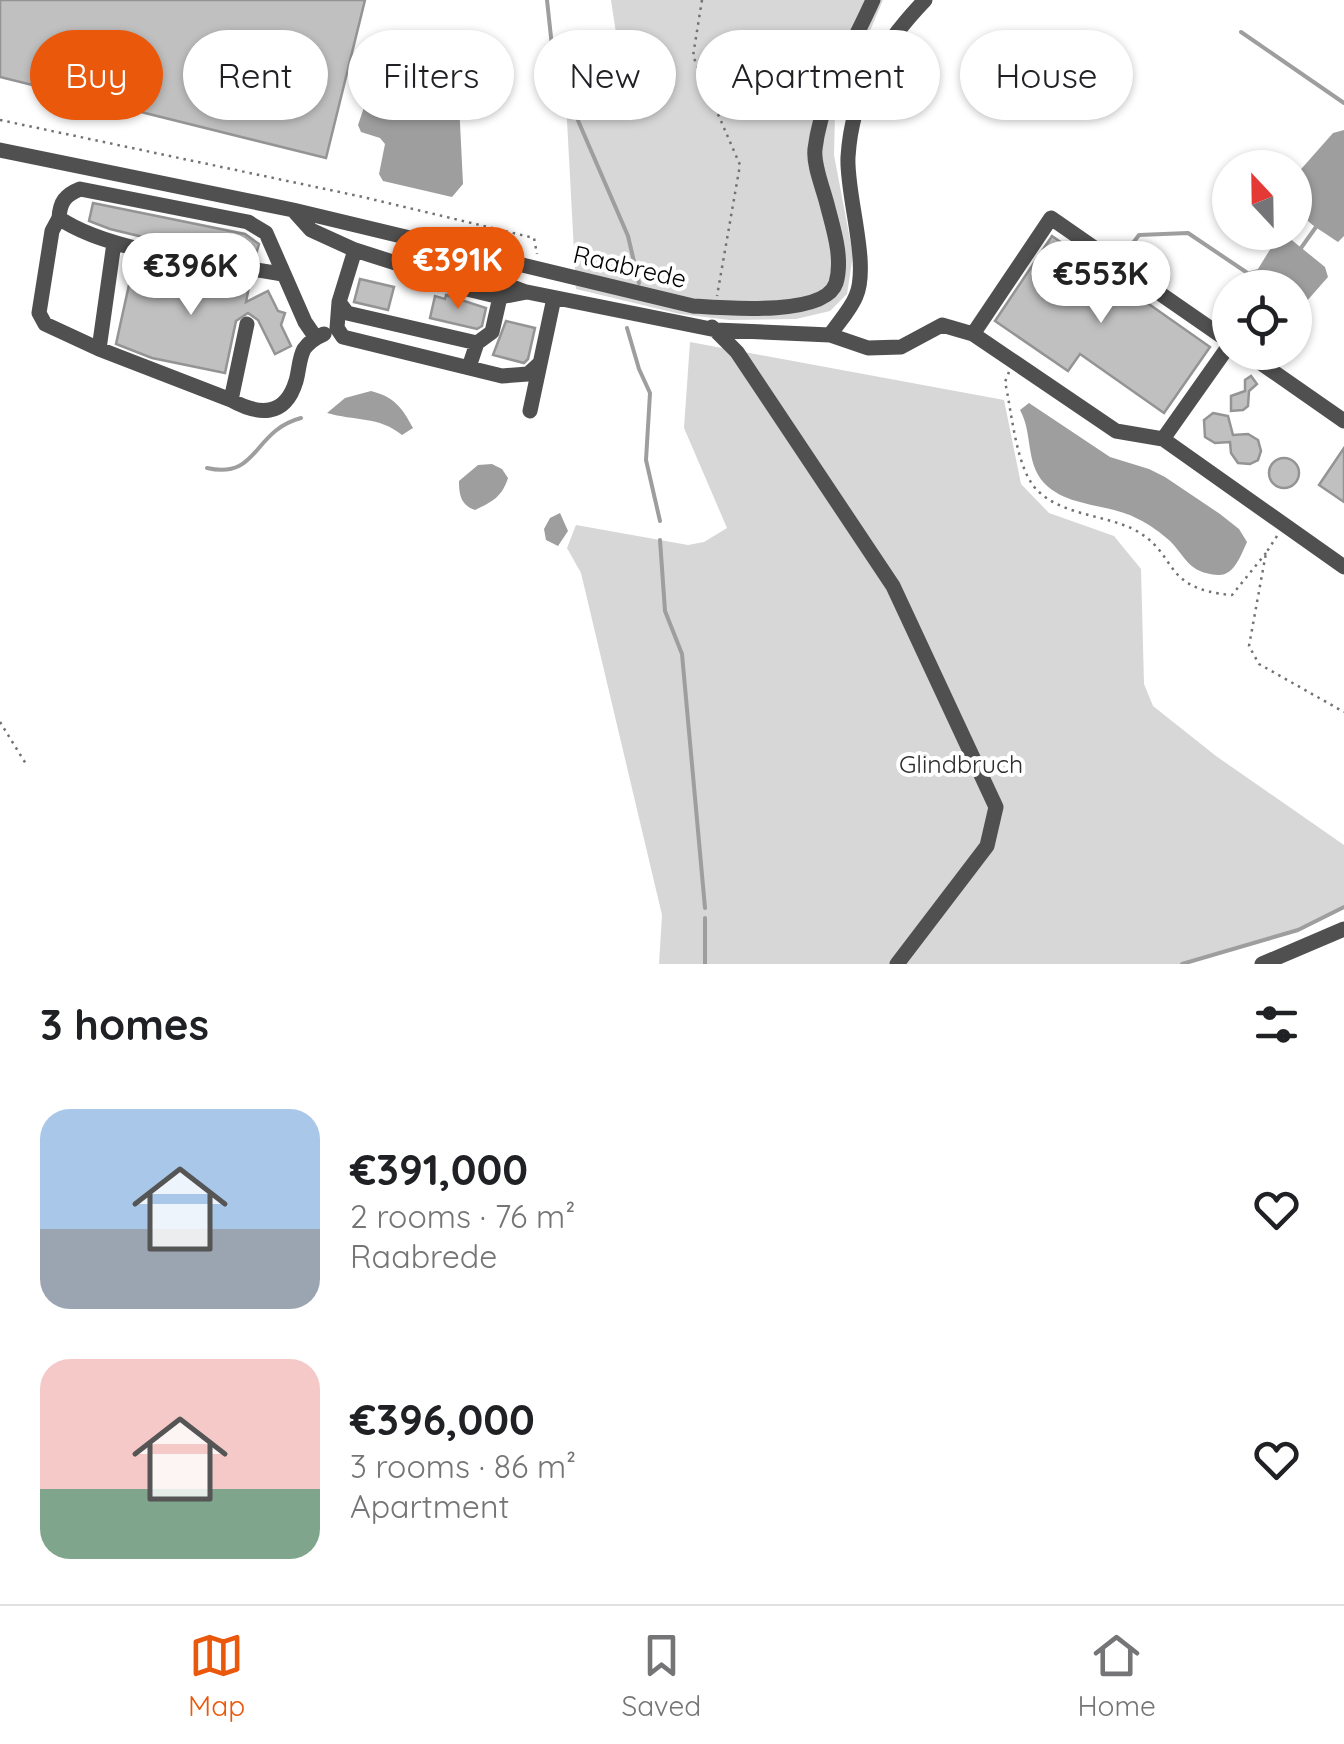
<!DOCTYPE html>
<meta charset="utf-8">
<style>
:root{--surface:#fff;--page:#f2f2f2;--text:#202124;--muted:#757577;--line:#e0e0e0;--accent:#ea580c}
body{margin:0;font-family:Quicksand,sans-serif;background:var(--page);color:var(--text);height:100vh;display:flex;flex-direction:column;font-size:38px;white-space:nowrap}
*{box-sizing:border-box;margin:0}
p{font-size:32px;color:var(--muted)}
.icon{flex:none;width:55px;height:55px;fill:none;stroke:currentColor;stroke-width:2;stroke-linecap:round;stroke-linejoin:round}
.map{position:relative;height:964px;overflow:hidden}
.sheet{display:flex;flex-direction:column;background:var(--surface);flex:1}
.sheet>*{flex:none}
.hud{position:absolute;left:30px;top:30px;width:1285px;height:90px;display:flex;gap:20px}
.needle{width:65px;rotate:338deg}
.controls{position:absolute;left:1212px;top:150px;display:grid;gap:20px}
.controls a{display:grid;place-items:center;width:100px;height:100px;border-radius:50%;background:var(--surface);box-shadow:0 2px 8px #0004;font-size:50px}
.price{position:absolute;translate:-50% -85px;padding:0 22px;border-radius:35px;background:#fff;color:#222;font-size:32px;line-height:65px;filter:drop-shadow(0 2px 5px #0008)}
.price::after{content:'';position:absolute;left:50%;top:60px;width:30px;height:22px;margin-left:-15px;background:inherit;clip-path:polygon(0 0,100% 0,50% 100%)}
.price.on{background:var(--accent);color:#fff}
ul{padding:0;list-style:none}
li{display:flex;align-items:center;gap:30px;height:250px;padding:0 40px}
li span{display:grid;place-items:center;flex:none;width:280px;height:200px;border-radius:30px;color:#555}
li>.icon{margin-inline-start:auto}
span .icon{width:120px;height:120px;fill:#fffc;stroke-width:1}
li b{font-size:42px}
h2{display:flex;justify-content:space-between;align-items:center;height:120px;padding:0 40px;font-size:42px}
.tag{padding:0 35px;border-radius:45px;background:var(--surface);box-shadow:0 2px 8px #0004;font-size:35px;line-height:90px}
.tag.on{background:var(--accent);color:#fff}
.tab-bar{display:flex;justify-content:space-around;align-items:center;height:140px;border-top:2px solid var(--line);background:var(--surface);font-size:28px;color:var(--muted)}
.tab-bar a{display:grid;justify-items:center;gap:5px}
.tab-bar .on{color:var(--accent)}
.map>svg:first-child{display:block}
.green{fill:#d7d7d7}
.water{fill:#9e9e9e}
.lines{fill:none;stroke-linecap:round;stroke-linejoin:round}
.stream{stroke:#9e9e9e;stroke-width:4}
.building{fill:#c0c0c0;stroke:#949494;stroke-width:2.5}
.path{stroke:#727272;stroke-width:2.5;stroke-dasharray:2.5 5;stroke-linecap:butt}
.minor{stroke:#505050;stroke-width:15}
.labels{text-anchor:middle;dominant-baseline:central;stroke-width:8;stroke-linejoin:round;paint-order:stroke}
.street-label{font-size:25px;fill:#000;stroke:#fff}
.park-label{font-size:25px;fill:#2e2e2e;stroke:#fff}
</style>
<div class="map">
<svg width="1344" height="964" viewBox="0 0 1344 964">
<rect width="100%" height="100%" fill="#fff"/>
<!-- green -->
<path class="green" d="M611,0H883L835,114L834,155L853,255L847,294L830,311L796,319L730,320L680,314L576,289L565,83L616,33Z
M690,342L1004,400L1021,484L1049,513L1114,536L1141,569L1144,684L1153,706L1216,756L1344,845V907L1298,930L1182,964H659L662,915L581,573L567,548L576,525L688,545L704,542L727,528L684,428Z"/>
<!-- water -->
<path class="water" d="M386,63C410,68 445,83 459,103L463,184L452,197L383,181L379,174L385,144L380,138L361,132L358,125L378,66Z
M1344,130V236L1338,242C1304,219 1295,219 1295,176L1333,133Z
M1282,236L1288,237L1325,267L1328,277L1306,302L1295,298V288L1278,287L1246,272L1258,269L1277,238Z
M371,391C394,397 402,407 413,428L402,435C379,416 354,421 327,413L345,398Z
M1029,403L1110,457L1149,469L1165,477L1220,514L1239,529L1247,542C1241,555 1234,576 1218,575C1188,573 1186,557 1170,541C1161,533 1149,524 1138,519C1109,503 1068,508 1044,483C1025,462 1033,433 1020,410Z
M492,464L502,469L508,478C502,497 492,502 475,510C461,505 459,495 459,481L478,465Z
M560,513L568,531L558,546L546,540L544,529L550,518Z"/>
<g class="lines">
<!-- stream -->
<path class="stream" d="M547,0L554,65L628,236L639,283
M1241,32L1344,103
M1301,248L1316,227
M1127,251L1139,235L1188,233L1246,272
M627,328L639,369L650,393L646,460L660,521
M207,468C259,480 252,431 301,418
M660,540L665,611L682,654L705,908
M705,918V964
M1182,964L1298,930L1344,907"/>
</g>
<!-- building -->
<path class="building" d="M0,0H365L326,158L0,77Z
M93,203L245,234L259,244L255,258L176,245L110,229L89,221Z
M1052,236L1210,347L1164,413L1080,354L1068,371L995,321Z
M134,262L249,287L246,302L268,291L278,311L285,313L281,325L291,346L275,354L258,320L248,313L236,321L225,373L152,358L116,344Z
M360,279L394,287L388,310L354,302Z
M446,295L486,308L482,326L477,329L430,318L435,296L445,299Z
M506,321L535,328L528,359L524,363L493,355Z
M1251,376L1257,384L1249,391L1248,406L1243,410L1231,411V396L1245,391V380Z
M1213,413L1228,416L1233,435L1248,434L1258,440L1261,451L1258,460L1250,464L1238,463L1231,453L1230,442L1215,443L1205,437L1204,420Z
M1344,448V502L1319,485Z
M1269 473a15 15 0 1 1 30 0a15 15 0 1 1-30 0Z"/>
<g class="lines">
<!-- path -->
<path class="path" d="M702,0L693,56L740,165L717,296
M0,120L363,197L534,238L537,254
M1009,372L1005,382C1012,412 1016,472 1039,492C1064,515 1104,515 1133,529C1180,553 1159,589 1232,595L1266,553
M1277,536L1266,553L1249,646L1259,664L1344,712
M0,722L26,764"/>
<!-- minor -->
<path class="minor" d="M0,150L293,210L693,306C723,308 825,317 836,283C843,259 834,231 828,208C824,190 813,166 815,149C821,97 852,47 873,0
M293,210L311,230L355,250
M59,218L52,231L39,313L45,324L99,349
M114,243L99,349L231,400
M400,264C441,264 485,276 523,291
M282,274C220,263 109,253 59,218C60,202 65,195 80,189L248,222L266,233L305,322L316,338
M500,297L527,292L716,330L830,335L868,348L901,347L942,325L973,334L1051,218L1230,342
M339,302L347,313L477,343
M247,324L231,400C258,415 285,418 296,381C299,371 299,358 304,349C309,342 317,337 324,334
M712,327L737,352L893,586L996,807L987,846L897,964
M337,328L339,302L355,250L399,264L417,277L500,297L492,332L477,343L469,367
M337,328L343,337L502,376L528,374L540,363
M973,334L1116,431L1163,439L1344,567
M830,335C838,323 851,309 856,296C870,264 846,194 848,157C852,92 882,45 925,0
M1245,352L1344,421
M530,411L554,298
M1163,439L1230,344
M1262,964L1344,929"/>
</g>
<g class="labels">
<!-- street labels -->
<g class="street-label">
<text transform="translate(630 266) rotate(13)">Raabrede</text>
</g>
<!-- park labels -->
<g class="park-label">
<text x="961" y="763">Glindbruch</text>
</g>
</g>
</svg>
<div class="controls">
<a><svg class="needle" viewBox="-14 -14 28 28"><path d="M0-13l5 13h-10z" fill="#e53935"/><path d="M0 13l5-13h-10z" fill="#757577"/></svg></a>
<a><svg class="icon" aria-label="locate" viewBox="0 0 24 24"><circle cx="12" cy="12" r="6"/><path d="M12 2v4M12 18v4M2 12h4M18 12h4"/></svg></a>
</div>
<b class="price on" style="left:458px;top:312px">€391K</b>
<b class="price" style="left:191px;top:318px">€396K</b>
<b class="price" style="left:1101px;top:326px">€553K</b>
<div class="hud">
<a class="tag on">Buy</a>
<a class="tag">Rent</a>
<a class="tag">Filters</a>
<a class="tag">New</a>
<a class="tag">Apartment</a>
<a class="tag">House</a>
</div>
</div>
<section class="sheet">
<h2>3 homes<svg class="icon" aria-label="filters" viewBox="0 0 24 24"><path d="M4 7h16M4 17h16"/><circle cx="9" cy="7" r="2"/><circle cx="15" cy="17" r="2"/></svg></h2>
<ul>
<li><span style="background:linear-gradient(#a9c7e8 60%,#9aa5b1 0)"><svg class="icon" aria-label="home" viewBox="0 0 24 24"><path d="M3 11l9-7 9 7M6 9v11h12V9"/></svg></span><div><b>€391,000</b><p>2 rooms · 76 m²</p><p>Raabrede</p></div><svg class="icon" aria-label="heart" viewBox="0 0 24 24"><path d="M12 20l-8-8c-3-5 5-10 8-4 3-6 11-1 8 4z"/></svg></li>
<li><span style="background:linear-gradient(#f6c9c9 65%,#7fa58c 0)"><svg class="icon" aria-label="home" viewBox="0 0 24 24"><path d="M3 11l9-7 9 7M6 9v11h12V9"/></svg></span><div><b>€396,000</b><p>3 rooms · 86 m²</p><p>Apartment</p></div><svg class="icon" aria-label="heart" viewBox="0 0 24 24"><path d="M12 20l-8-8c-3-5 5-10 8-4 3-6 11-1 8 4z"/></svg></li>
</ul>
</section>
<nav class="tab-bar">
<a class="on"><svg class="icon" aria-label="map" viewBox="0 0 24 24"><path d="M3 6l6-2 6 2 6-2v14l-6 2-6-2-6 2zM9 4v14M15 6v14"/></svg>Map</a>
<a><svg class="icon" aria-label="saved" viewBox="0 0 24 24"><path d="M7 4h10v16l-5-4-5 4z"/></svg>Saved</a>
<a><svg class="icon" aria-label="home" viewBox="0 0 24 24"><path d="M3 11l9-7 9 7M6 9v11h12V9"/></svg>Home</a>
</nav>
